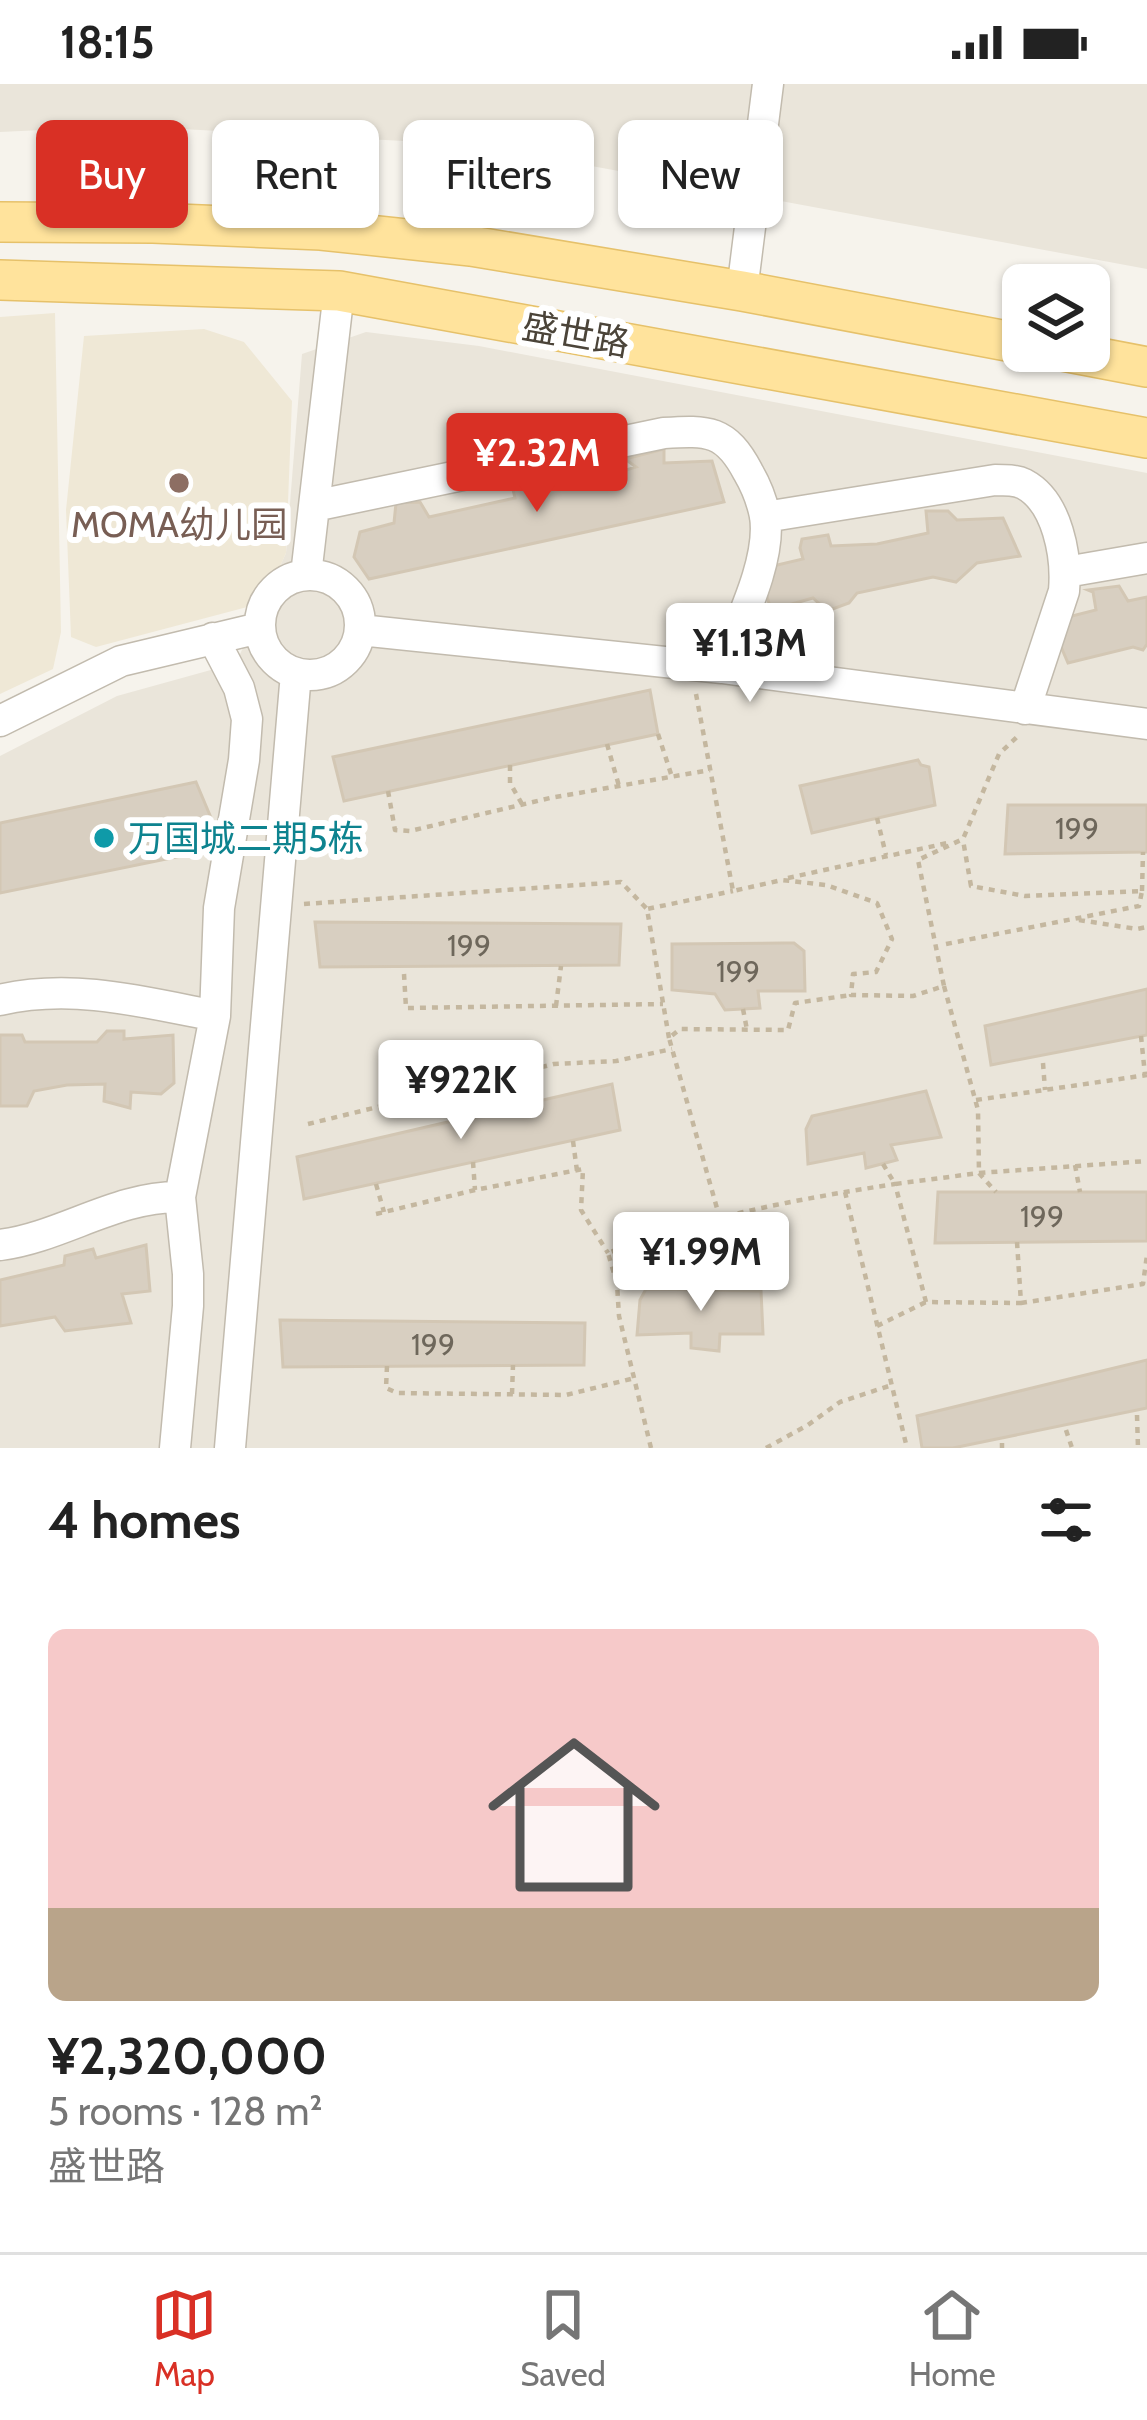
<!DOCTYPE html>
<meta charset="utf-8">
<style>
:root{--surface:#fff;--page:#f2f2f2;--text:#222;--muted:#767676;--line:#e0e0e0;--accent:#d93025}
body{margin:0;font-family:Cabin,"Noto Sans SC",sans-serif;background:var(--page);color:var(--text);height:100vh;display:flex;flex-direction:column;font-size:45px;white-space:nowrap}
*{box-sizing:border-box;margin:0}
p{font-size:39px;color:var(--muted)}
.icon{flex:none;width:66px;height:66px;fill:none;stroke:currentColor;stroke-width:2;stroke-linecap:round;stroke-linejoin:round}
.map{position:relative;height:1364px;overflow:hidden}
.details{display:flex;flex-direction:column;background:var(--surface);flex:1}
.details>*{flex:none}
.hud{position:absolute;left:36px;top:36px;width:1077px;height:108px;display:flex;gap:24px}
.tools{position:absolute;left:1002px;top:180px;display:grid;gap:24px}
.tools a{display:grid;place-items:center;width:108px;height:108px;border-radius:18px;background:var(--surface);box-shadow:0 3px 9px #0004;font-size:60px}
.price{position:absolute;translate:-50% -102px;padding:0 27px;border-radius:12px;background:#fff;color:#222;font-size:39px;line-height:78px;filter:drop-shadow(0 3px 6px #0008)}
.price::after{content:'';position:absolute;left:50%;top:72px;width:36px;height:27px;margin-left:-18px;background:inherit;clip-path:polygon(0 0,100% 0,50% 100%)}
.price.active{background:var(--accent);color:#fff}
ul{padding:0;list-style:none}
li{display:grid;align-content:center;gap:24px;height:636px;padding:0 48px}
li+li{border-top:3px solid var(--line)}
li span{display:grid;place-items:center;height:372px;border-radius:18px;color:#555}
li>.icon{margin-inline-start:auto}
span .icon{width:216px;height:216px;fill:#fffc;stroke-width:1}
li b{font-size:51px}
h2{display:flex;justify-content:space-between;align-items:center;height:144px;padding:0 48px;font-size:51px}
.chip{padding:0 42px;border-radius:18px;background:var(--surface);box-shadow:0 3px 9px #0004;font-size:42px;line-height:108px}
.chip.active{background:var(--accent);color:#fff}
.status{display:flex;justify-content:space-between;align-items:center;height:84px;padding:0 60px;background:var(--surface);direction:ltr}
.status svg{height:33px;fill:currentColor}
.tabs{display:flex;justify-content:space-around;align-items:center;height:168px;border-top:3px solid var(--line);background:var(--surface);font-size:33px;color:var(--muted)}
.tabs a{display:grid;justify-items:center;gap:6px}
.tabs .active{color:var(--accent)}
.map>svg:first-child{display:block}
.residential{fill:#eae5da}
.education{fill:#efe8d6}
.building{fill:#d8cfc1;stroke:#d3c7b4;stroke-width:3}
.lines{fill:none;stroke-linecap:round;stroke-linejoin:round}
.minor-casing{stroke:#c2bbae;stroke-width:33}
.major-casing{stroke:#e6c16a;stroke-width:42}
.path{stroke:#c4b79f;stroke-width:4.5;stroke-dasharray:6 6;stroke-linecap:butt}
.minor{stroke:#fff;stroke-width:30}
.major{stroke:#ffe39c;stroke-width:39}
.education-dot{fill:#8d6e63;stroke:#fff;stroke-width:4.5}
.culture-dot{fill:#0f9aa8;stroke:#fff;stroke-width:4.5}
.labels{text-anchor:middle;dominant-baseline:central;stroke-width:12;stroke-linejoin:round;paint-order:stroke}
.number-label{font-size:30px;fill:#6e675b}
.street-label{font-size:36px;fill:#4b4439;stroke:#fff}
.education-label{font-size:36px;fill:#785e54;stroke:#fff}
.culture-label{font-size:36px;fill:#0d838f;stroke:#fff;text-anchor:start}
</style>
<div class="status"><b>18:15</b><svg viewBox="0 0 49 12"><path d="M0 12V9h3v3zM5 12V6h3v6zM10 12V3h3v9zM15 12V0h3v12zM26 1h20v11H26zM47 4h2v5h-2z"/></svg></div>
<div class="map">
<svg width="1147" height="1364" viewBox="0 0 1147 1364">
<rect width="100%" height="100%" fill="#f6f3ec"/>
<!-- residential -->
<path class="residential" d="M0,0H1147V185L479,61L126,42L0,48Z
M366,248L479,262L1147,389V1364H0V672L117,612L236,579L286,469L302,270Z"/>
<!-- education -->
<path class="education" d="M55,229L61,548L53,585L0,610V233Z
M204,245L244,258L292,317L286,469L277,489L251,522L96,563L71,553L66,426L84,252Z"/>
<!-- building -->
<path class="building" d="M664,365V379L712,377L724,418L369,495L354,473L360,448L394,439L396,419L420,418L429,433L515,414L510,393L543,390L550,400L591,397L636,383L625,375Z
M926,427H948L957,436L1003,434L1020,472L977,479L956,498L933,493L857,509L849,519L827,527L813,514L771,526L765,506L773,482L803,475L800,464L802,455L828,451L831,462L877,460L928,449Z
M1119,502L1128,517L1147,513V560L1143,566L1133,563L1068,579L1056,551L1064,534L1096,526L1093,508L1088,506Z
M650,606L658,650L344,717L333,673Z
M918,676L921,681L929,683L935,721L812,749L800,702Z
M196,698L214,741L201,768L0,809V739Z
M1008,721H1147V768L1005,770Z
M315,838L621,840L619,881L320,883Z
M784,859H794L804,867L805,907H758L760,924L725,926L715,910L672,906V860Z
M1147,905V951L991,981L985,942Z
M107,947H124V955L173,951L174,999L161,1010L131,1008L130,1024L104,1017L105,1000L67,1001L34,1007L27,1022H0V951H22L25,958H97Z
M612,1000L620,1046L304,1115L297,1073Z
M926,1007L941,1053L891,1061L897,1076L866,1084L864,1069L808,1080L806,1045L812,1032Z
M938,1108H1147V1157L935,1159Z
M146,1161L150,1207L122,1210L131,1239L65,1247L55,1233L0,1242V1196L64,1181L65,1172L93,1165L96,1174Z
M646,1205L761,1207L763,1250H720L719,1267L691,1264V1249L637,1251L640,1216Z
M280,1236L585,1239L584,1281L283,1283Z
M1147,1276V1324L953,1364H922L917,1332Z"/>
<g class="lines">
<defs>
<path id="minor" d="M742,207L768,0
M314,422L664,349C708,346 726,346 748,388C755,400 762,417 765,432C772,477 738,542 722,584
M765,433L995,396C1005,396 1016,396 1024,400C1058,418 1067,473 1064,507L1025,625
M1066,488L1147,474
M306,491L339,207
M260 541a50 50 0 1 1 100 0a50 50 0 1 1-100 0Z
M360,546L722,584L1147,640
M0,637L121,577L259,544
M0,916C72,899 144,918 215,932
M0,1161C62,1153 116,1112 180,1113
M175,1364L188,1222V1190L180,1113L215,932L219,824L244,676L247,635L239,604L213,554
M230,1364L296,589"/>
<path id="major" d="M0,138L153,139L321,146L471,162L742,207L1023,260
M0,196L339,207L1147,354
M1063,267L1147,283"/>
</defs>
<!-- minor casing -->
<use href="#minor" class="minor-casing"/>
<!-- major casing -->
<use href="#major" class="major-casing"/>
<!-- path -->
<path class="path" d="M696,610L733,807L782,796L826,801L877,819L892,855L876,888L853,890L851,911L913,912L944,902L918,776L963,755L999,670L1020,650
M658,650L672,693
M607,660L619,702
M510,681V699L522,720
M388,707L395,746L410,747L550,714L710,686
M877,734L886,771
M788,794L952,758
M1142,807L1143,768
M304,820L621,798L647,825
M1079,836L1137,845L1147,843
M946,860L1139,822L1142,807L1025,812L971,802L963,756
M404,890L406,924L663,920
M944,902L978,1026L979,1089L1147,1077
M556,922L561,882
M743,925L747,946
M1141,952L1145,991
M669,954L647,825L733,807
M1043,979L1045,1006
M976,1016L1147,991
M308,1040L554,980L616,977L672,965
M573,1057L577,1087
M473,1078L475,1106
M883,1080L895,1100L979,1089L996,1108
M1075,1081L1080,1108
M376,1100L384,1128
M845,1108L907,1364
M376,1130L475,1106L583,1085L581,1126L608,1169
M720,1135L669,954L680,945L788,946L795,919L851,911
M1021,1219L1143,1200L1147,1171
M877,1242L926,1218
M387,1282L386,1304L397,1309L566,1311L635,1294
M512,1310L513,1281
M1137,1331L1138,1364
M1066,1346L1072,1364
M1002,1359V1364
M651,1364L619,1232L617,1200L608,1169C700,1133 798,1115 895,1100L926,1218L1021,1219L1017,1158
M766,1364L808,1341L840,1318L892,1301"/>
<!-- minor -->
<use href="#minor" class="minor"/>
<!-- major -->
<use href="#major" class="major"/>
</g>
<!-- markers -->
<circle class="education-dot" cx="179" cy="399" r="12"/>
<circle class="culture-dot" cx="104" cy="754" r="12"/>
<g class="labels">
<!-- number labels -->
<g class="number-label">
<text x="1077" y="744">199</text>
<text x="469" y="861">199</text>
<text x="738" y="887">199</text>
<text x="1042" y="1132">199</text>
<text x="433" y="1260">199</text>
</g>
<!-- street labels -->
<g class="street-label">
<text transform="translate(576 250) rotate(10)">盛世路</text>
</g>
<!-- education labels -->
<g class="education-label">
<text x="179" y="440">MOMA幼儿园</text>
</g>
<!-- culture labels -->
<g class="culture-label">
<text x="128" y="754">万国城二期5栋</text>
</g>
</g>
</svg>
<div class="tools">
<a><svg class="icon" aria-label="layers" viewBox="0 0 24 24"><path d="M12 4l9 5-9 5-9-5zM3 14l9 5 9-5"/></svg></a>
</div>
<b class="price active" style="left:537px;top:431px">¥2.32M</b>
<b class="price" style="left:750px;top:621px">¥1.13M</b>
<b class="price" style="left:461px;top:1058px">¥922K</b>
<b class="price" style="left:701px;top:1230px">¥1.99M</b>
<div class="hud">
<a class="chip active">Buy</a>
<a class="chip">Rent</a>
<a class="chip">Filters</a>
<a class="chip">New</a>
</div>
</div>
<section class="details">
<h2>4 homes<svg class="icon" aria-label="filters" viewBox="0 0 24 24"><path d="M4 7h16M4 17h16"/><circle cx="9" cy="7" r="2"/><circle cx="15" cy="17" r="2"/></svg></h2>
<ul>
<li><span style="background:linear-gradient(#f6c9c9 75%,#b9a48a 0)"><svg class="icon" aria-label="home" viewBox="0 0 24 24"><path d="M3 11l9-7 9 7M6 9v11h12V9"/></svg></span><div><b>¥2,320,000</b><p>5 rooms · 128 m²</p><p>盛世路</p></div></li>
</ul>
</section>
<nav class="tabs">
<a class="active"><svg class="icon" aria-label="map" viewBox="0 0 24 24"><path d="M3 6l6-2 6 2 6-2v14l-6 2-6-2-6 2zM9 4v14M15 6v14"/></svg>Map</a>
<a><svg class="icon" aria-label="saved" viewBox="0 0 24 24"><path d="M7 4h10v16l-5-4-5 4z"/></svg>Saved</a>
<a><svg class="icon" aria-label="home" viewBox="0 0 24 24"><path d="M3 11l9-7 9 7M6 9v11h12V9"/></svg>Home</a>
</nav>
